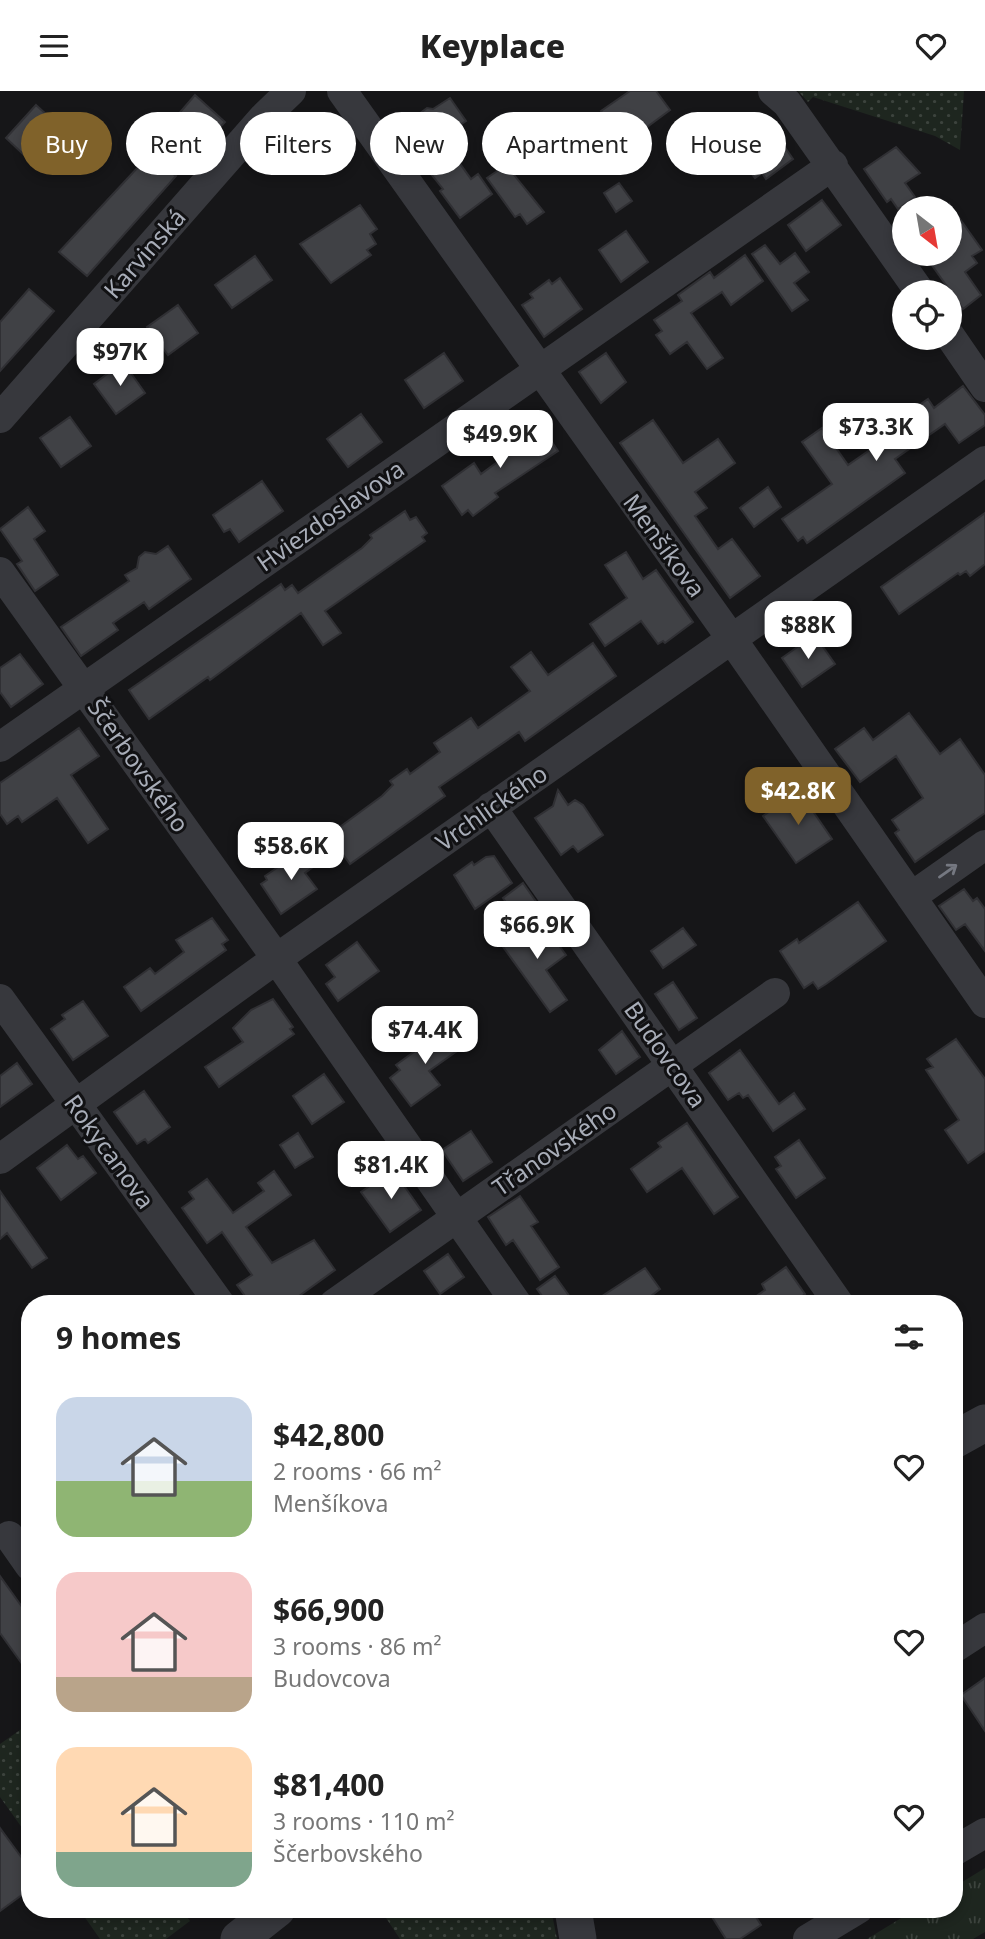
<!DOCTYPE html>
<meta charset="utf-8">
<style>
:root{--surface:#fff;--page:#f6f6f6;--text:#222;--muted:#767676;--accent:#80622a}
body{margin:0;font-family:"Noto Sans",sans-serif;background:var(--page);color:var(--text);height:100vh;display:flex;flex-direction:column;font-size:26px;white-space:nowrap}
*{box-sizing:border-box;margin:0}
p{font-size:23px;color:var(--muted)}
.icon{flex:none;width:38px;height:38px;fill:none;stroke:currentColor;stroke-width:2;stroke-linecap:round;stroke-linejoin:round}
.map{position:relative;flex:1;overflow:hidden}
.drawer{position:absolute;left:21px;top:1204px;width:942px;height:623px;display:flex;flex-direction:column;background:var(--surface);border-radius:28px;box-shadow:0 4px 10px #0003}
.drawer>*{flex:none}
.guide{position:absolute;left:21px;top:21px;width:943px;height:63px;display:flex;gap:14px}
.needle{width:46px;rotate:149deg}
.fabs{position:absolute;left:892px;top:105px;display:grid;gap:14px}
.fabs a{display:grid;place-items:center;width:70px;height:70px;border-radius:50%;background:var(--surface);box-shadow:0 4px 10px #0003;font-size:35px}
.price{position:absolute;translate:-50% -60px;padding:0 16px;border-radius:14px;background:#fff;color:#222;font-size:23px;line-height:46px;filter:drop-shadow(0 2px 4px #0008)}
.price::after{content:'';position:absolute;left:50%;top:42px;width:21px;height:16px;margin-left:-10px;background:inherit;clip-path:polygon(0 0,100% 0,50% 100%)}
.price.on{background:var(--accent);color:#fff}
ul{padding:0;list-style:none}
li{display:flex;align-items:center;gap:21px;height:175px;padding:0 35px}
li span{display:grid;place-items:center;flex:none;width:196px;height:140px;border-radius:21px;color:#555}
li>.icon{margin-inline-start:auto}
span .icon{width:84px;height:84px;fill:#fffc;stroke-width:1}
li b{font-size:30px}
h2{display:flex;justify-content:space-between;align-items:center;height:84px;padding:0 35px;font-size:30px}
.tag{padding:0 24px;border-radius:32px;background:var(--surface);box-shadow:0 4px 10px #0003;font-size:24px;line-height:63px}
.tag.on{background:var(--accent);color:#fff}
header{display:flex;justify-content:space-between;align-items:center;height:91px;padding:0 35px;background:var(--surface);font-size:32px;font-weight:800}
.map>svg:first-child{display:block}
.grass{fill:url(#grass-tufts)}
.park{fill:url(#park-dots)}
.building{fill:#404145;stroke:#303034;stroke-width:2}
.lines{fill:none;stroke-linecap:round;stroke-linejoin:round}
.minor{stroke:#37383d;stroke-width:30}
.tertiary{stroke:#37383d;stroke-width:37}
.oneway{stroke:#757881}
.labels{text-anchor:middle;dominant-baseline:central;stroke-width:6;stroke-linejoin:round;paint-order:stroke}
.street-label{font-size:24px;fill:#a8adb8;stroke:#111113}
</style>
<header><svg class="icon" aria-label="menu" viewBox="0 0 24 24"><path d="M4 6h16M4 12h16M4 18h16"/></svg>Keyplace<svg class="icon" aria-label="heart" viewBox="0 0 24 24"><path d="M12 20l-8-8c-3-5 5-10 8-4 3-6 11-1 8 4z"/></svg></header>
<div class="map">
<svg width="985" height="1848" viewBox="0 0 985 1848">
<defs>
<pattern id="grass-tufts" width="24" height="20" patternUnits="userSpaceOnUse" patternTransform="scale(1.75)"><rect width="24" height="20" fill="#1e261f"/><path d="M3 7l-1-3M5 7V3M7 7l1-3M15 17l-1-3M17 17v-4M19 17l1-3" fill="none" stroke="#3c433d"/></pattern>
<pattern id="park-dots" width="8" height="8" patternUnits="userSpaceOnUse" patternTransform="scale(1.75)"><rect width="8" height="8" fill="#1e261f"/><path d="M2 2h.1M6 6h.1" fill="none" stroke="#3c433d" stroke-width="1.8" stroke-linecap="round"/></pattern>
</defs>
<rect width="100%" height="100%" fill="#161618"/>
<!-- grass -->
<path class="grass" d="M985,1777V1841L973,1848H867L916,1818H954V1796Z"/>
<!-- park -->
<path class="park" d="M798,0H964L960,59L935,45L813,6L808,11Z
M30,1632V1748L0,1706V1653Z
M79,1818H181L190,1830L166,1848H100Z
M380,1818H551L557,1848H400Z"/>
<!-- building -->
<path class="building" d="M630,0H656L670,19L624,53L601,20Z
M195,4L225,31L210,47L207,45L173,83L176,85L87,185L59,161L168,44L164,40Z
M450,7L466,30L448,42L453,48L446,53L471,88L478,83L492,103L460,127L440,100L443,98L399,43L418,29L419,23L427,17L433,18Z
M36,14L81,55L65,73L34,50L23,63L6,47Z
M766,29L793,68L766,88L762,82L755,87L738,64L758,50Z
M896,56L920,82L905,92L915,106L898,118L891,108L887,111L864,78Z
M506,74L544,121L527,133L520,123L515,126L487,87Z
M619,92L632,110L616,121L604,102Z
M822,109L841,134L806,160L788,134Z
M360,114L377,138L370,143L376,153L367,159L371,164L331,192L300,153Z
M950,114L982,159L972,165L977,172L965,181L981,204L963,218L924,163H950Z
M626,140L648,171L621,191L599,159Z
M765,154L780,173L795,162L809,181L794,192L808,209L792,220L752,163Z
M745,164L763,190L731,214L722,201L691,222L723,267L707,278L687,251L670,263L656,244L662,240L654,229L682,210L678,204L710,181L714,187Z
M255,165L272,189L232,217L215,194Z
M560,187L582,218L544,246L522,214L533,207L530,203L549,189L552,193Z
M29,198L54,220L0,280V231Z
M178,214L198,242L168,264L147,236Z
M444,262L463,290L424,317L405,289Z
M606,262L626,291L601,312L579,281Z
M123,271L145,302L116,323L94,293Z
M963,295L985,324V334L959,352L945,333L895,368L905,382L807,452L803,446L798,450L782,428L832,393L802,351L822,337L848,374L910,331L905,324L928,308L934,317Z
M361,323L382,351L348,376L327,348Z
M70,326L91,355L61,376L40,347Z
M537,329L558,360L495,402L498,406L473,425L468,419L462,424L442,395L474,372L481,383L511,361L504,351Z
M653,329L683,372L718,348L735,372L695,401L707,417L695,425L718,458L732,448L760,485L730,507L620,352Z
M262,390L283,420L239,451L230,438L224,441L213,424Z
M768,396L781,416L754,436L740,417Z
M28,416L45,440L34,448L58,484L35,500L17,473L22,470L0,438Z
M405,420L410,429L416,426L427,442L422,446L425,450L325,520L341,542L323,554L301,522L210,589L208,586L149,628L129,599L281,493L285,499L292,494L298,502L362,457L372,447L370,444Z
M985,422V473L970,485L966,480L960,484L958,482L899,523L881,496Z
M168,455L191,488L149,518L144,511L113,532L118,539L81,565L61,536L129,490L125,484L137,477L139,466L145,461L156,463Z
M626,461L643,488L656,479L693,531L665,552L663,550L658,553L641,530L605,555L590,533L627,507L605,474Z
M810,547L814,552L818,549L835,573L802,596L782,567Z
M593,552L616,585L525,650L519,641L439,696L445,705L350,773L329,744L382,705L393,694L390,690L407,678L410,683L440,661L434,652L471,627L478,637L530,600L511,576L531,561L548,584Z
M20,563L43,593L11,616L0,601V577Z
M909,622L940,663L960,648L985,684V722L915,771L895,742L899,739L892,729L923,707L896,665L860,691L835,658L864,637L873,649Z
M79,637L99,665L71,684L108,738L88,752L57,707L22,731L18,725L7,733L0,723V692Z
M558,699L568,714L575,709L583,714L603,744L578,761L573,755L561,764L535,727L553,715Z
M799,700L832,748L796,772L763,725Z
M306,757L317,773L305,782L317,798L281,823L261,793L267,789L265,785Z
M494,765L512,792L475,818L454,784L472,771L474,774L486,766Z
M523,792L537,812L517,827L503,807Z
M964,798L973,810L977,807L985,818V860L965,833L956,839L939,815Z
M858,811L886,850L826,893L818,898L813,891L804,897L780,860L797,848L799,852Z
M212,827L228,849L222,853L226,859L141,920L124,896L150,877L155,883L184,861L176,849Z
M539,827L566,864L546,879L567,909L550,921L501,853Z
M683,837L696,854L663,877L651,860Z
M357,851L379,880L338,910L326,893L335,886L326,874Z
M673,891L697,927L679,939L655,903Z
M273,908L293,936L290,938L294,943L219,996L205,976L243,951L233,937L251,919Z
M83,910L108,945L73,969L51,938L65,928L62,924Z
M448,936L464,955L429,980L440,994L411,1015L390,987L400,979L396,974Z
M622,940L640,966L616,983L599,959Z
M956,948L985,988V1060L968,1072L945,1039L959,1029L926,979L933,976L927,968Z
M740,959L779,1013L794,1002L805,1018L773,1040L748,1004L743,1007L739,1002L728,1009L709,982Z
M17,972L32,993L0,1016V985Z
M324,983L344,1011L312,1033L293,1005Z
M144,1000L170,1036L148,1052L145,1048L137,1053L114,1021Z
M687,1032L738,1106L714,1123L682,1077L647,1101L631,1078L661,1056L658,1052Z
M471,1040L492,1071L463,1090L442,1059Z
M298,1042L313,1066L295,1077L280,1054Z
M799,1049L825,1087L796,1107L776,1078L781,1075L775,1066Z
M67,1054L78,1068L83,1065L96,1082L61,1109L37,1077Z
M393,1079L421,1119L390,1141L361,1101Z
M274,1080L291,1104L246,1136L272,1172L314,1149L335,1179L288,1213H251L237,1194L252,1184L222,1141L207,1152L182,1117L194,1108L189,1101L207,1088L233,1122L264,1100L258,1092Z
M0,1100L47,1167L32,1177L7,1142L0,1148Z
M520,1105L538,1131L531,1135L559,1176L540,1189L513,1149L506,1154L488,1126Z
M448,1163L464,1186L440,1203L424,1180Z
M786,1176L805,1203L792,1213H745L765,1199L762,1193Z
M645,1177L660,1198L651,1205L656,1213H590Z
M555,1185L575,1213H548L537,1198Z
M0,1485L30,1527V1584L0,1542Z
M985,1587V1640L961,1604Z
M0,1737L30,1778V1798L0,1820Z
M707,1818H751L761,1834L740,1848H726Z"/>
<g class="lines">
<!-- minor -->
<path class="minor" d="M342,0L724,537L985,912
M773,0L787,12L920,201
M950,245L985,296
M0,327L264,26L291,0
M0,481L267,854L517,1213
M0,656L833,74
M491,716L839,1213
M911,806L985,754
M0,908L220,1213
M0,1068L276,868L985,370
M334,1213L775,902
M9,1445L30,1475
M954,1557L985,1537
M954,1760L985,1742
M808,1848L858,1818"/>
<!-- tertiary -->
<path class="tertiary" d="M954,1349L985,1332
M573,1818L578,1848
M239,1848L277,1818"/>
</g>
<!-- one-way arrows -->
<defs><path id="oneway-shaft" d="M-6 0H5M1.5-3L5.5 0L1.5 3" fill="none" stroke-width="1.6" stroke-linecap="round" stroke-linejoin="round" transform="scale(1.75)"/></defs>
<use class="oneway" href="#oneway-shaft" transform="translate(948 780) rotate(-35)"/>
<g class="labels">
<!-- street labels -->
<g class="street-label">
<text transform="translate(144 162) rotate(-49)">Karvinská</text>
<text transform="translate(330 424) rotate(-35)">Hviezdoslavova</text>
<text transform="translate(665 454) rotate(54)">Menšíkova</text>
<text transform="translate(139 674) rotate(55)">Ščerbovského</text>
<text transform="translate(491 716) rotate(-35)">Vrchlického</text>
<text transform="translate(666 963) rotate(55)">Budovcova</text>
<text transform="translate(554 1057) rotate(-35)">Třanovského</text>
<text transform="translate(110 1060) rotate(54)">Rokycanova</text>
</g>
</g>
</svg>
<div class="fabs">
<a><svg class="needle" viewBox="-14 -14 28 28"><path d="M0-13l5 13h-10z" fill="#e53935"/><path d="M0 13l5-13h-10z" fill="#767676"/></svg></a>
<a><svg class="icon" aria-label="locate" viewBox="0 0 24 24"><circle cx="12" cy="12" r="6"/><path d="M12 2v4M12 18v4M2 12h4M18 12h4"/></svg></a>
</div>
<b class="price" style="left:120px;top:297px">$97K</b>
<b class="price" style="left:876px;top:372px">$73.3K</b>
<b class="price" style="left:500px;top:379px">$49.9K</b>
<b class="price" style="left:808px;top:570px">$88K</b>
<b class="price on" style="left:798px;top:736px">$42.8K</b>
<b class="price" style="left:291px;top:791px">$58.6K</b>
<b class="price" style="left:537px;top:870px">$66.9K</b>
<b class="price" style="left:425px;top:975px">$74.4K</b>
<b class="price" style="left:391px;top:1110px">$81.4K</b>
<div class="guide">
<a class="tag on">Buy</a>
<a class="tag">Rent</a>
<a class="tag">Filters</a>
<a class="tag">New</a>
<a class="tag">Apartment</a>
<a class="tag">House</a>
</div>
<section class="drawer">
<h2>9 homes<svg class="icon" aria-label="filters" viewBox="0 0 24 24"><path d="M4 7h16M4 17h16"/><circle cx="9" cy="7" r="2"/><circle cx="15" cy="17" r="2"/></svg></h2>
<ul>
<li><span style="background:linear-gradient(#c9d6e8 60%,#8fb573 0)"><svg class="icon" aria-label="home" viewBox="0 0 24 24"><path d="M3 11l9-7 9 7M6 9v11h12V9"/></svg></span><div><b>$42,800</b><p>2 rooms · 66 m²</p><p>Menšíkova</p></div><svg class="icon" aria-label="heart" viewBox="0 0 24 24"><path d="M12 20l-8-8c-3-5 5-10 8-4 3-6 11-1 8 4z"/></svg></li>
<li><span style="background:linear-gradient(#f6c9c9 75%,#b9a48a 0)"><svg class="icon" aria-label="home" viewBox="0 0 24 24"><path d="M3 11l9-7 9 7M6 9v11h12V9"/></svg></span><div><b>$66,900</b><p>3 rooms · 86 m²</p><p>Budovcova</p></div><svg class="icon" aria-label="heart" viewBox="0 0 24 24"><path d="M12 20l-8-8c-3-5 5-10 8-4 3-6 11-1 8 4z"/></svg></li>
<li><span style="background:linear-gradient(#ffd9b3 75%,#7fa58c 0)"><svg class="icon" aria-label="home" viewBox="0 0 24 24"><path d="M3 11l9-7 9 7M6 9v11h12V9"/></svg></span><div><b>$81,400</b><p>3 rooms · 110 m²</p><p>Ščerbovského</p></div><svg class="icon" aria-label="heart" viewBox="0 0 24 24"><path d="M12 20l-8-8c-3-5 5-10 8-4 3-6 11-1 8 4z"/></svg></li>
</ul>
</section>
</div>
